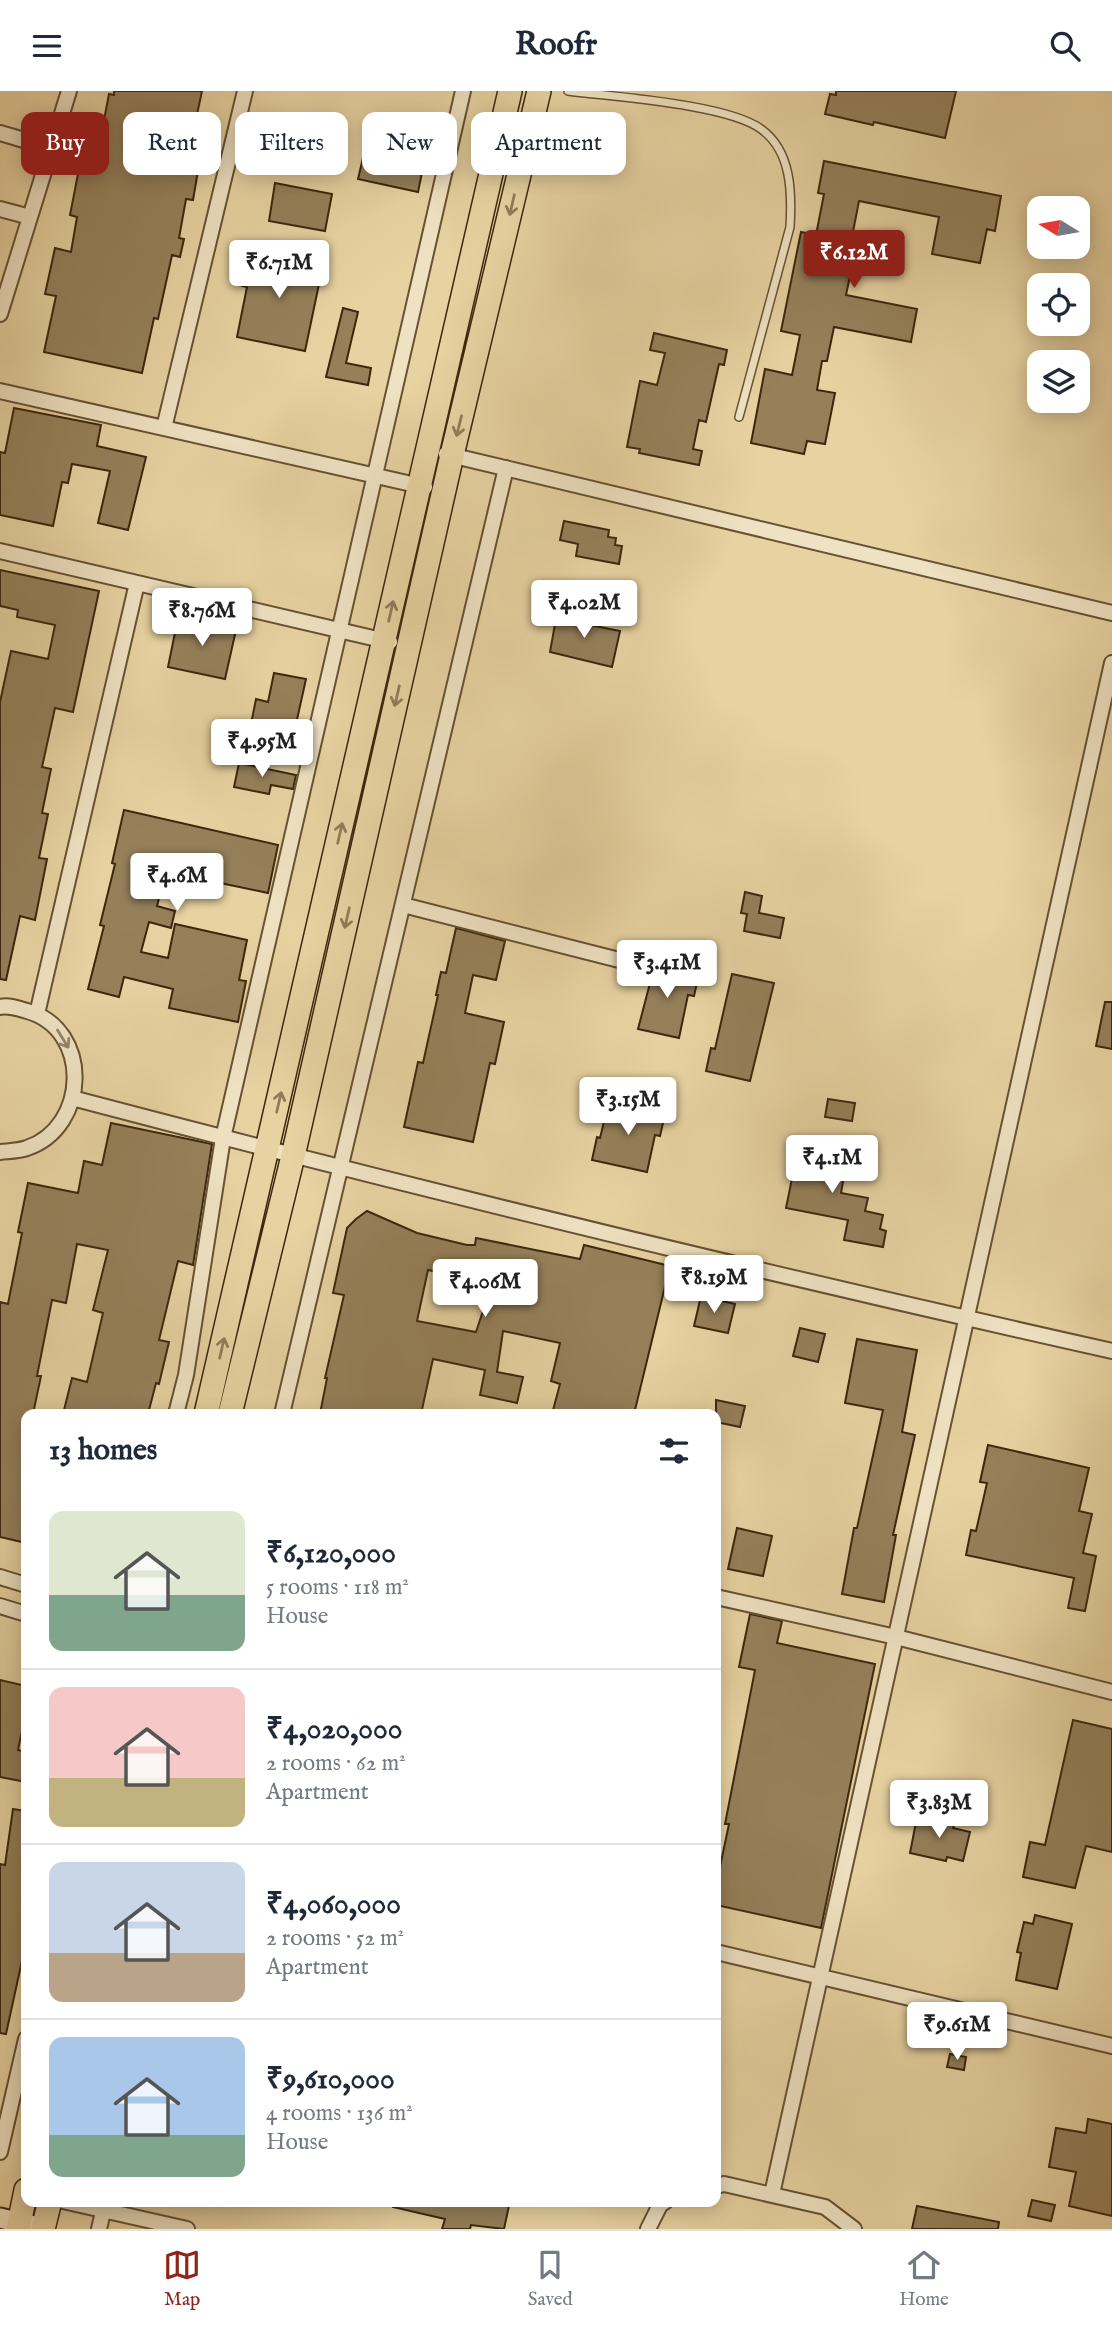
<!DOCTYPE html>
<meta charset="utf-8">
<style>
:root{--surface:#fff;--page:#f6f6f7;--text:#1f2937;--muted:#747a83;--line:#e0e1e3;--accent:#8f2418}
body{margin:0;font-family:"IM FELL English",serif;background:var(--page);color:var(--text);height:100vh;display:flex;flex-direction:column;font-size:26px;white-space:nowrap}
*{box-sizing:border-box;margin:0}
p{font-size:23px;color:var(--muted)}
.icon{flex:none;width:38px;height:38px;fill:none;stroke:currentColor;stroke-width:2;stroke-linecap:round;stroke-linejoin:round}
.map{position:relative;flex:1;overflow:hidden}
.details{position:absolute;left:21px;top:1318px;width:700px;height:798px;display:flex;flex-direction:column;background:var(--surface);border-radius:14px;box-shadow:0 4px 18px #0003}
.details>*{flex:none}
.hud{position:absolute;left:21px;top:21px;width:700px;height:63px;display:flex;gap:14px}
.needle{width:46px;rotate:281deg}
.controls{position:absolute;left:1027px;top:105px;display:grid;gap:14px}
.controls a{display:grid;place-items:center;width:63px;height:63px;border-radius:14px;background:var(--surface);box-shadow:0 4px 18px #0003;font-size:35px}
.price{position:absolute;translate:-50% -60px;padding:0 16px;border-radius:7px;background:#fff;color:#222;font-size:23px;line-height:46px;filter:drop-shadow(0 2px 4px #0008)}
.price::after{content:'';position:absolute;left:50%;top:42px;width:21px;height:16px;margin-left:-10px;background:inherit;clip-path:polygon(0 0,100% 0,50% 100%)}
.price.current{background:var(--accent);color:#fff}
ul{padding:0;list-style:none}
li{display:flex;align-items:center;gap:21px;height:175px;padding:0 28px}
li+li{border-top:2px solid var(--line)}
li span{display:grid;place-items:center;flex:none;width:196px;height:140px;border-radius:14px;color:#555}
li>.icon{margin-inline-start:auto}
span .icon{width:84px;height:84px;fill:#fffc;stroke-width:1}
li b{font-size:30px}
h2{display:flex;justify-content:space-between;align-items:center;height:84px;padding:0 28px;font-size:30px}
.tag{padding:0 24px;border-radius:14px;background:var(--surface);box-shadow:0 4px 18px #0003;font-size:24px;line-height:63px}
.tag.current{background:var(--accent);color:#fff}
header{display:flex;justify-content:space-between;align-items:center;height:91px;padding:0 28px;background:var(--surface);font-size:32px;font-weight:700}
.tab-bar{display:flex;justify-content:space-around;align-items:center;height:98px;border-top:2px solid var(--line);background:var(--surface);font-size:19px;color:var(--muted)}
.tab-bar a{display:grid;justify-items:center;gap:4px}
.tab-bar .current{color:var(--accent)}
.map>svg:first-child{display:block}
.building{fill:#95805a;stroke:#3c270e;stroke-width:2;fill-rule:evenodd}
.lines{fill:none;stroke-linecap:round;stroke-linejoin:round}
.lane-casing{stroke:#675233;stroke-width:10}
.street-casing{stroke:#675233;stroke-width:18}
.secondary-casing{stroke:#3c270e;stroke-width:23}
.primary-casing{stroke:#3c270e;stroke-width:26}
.lane{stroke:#efe2c2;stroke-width:7}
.street{stroke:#efe2c2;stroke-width:14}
.secondary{stroke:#efe2c2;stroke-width:19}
.primary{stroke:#e7d2a1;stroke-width:23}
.oneway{stroke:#927c58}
.oneway2{stroke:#968468}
</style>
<header><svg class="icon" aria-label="menu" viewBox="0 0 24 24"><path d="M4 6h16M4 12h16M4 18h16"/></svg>Roofr<svg class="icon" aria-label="search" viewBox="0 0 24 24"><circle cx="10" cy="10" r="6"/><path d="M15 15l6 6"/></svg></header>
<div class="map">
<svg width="1112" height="2138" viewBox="0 0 1112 2138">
<rect width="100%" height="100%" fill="#e7d2a1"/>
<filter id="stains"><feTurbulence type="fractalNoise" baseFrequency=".00286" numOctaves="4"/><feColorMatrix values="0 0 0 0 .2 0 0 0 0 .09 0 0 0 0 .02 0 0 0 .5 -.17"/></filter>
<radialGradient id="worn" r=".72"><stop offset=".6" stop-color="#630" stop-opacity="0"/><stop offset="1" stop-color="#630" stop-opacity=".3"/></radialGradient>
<!-- building -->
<path class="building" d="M114,0H202L188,66L200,68L193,109L186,108L179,147L184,148L180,166L172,164L158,228L154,227L142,282L44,261L56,205L45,203L55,157L71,161L77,126L70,124L86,42L101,45L109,3L114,4Z
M836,0H956L945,47L874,31L873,34L825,23L830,3L836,4Z
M367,50L426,62L418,101L358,88Z
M824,70L1001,105L995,140L987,138L980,172L932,163L939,126L859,110L851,151L857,152L846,204L917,218L911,251L834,236L827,270H822L817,299L835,302L825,353L807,350L804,363L751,352L765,278L792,284L800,244L781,240L801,141L816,144L824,103L818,102Z
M275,92L332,103L325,140L269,130Z
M250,159L323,174L305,260L237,246L247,196L242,195Z
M343,217L358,221L346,272L371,277L368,294L326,286Z
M654,242L727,259L724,274L719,273L706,331L699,329L693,358L702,360L699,374L639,362L640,358L627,356L640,290L657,294L665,262L650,259Z
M14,317L101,334L97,355L146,366L128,439L98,432L110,380L72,373L68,392L62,391L53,435L0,424V361L5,362Z
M564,430L609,439L608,446L616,447L615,454L622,455L619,473L576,465L578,453L560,449Z
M0,479L99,500L73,621L55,617L42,676L51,678L42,722L48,723L39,767L47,768L35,829L20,825L6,889L0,888V611L11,560L48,568L55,534L17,526L18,519L0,515Z
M557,522L577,526L578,522L591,525L590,534L620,540L612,576L550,561Z
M178,527L236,539L225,588L168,576Z
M274,582L306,588L294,642L251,633L256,608L268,611Z
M239,672L296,684L293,698L271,694L269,703L234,696Z
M124,719L278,754L268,802L182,784L181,787L165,784L157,815L175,820L171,837L149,831L141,861L168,867L175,833L247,849L239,889L246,890L238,931L169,917L173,898L124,886L119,906L88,898L104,835L100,834L115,773L112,772Z
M745,801L762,805L759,822L784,827L780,847L744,840L747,823L741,822Z
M456,837L505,850L496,889L473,884L465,922L504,931L495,973L490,972L473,1051L404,1036L418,971L423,972L438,904H436L441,881L446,882Z
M655,873L699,883L694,905L688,904L679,947L638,938Z
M732,883L774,892L750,990L706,980L711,957L715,958Z
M1105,911H1112V958L1096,955Z
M828,1008L855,1012L852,1030L825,1026Z
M609,1010L665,1023L660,1045L655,1044L647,1081L592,1069L597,1046L600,1047Z
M111,1032L212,1053L193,1174L178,1170L159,1249L169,1251L159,1293L156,1292L148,1323H63L72,1287L87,1291L103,1222L93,1219L108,1159L77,1153L66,1212L52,1209L37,1285H41L33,1323H26V1452L0,1446V1211L8,1213L22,1142L18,1141L28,1092L78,1102L84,1070L102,1074Z
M799,1053L848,1063L841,1102L868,1107L865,1120L883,1124L880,1138L886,1140L883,1156L844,1149L848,1129L786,1117Z
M367,1120L417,1142L467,1154H475L476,1147L580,1168L584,1154L670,1175L634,1323H552L560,1293L551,1290L560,1252L503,1240L497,1281L523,1286L517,1312L480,1304L485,1279L433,1268L421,1323H320L327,1287H325L344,1204L333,1202L347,1137L356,1128ZM428,1179L462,1186L460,1194L466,1196L464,1207L478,1206L483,1220L476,1241L417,1230Z
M701,1205L735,1213L728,1242L694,1235Z
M800,1237L825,1243L818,1271L793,1265Z
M857,1248L917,1259L902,1341L915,1344L893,1444H896L884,1511L842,1503L854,1437H857L883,1319L845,1312Z
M716,1309L745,1315L740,1336L716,1331Z
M988,1354L1089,1377L1079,1420L1092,1423L1083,1462L1096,1465L1085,1520L1068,1517L1074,1487L966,1464L971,1439L976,1440L987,1392L980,1391Z
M737,1437L772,1445L763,1485L728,1478Z
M750,1523L782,1530L777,1552L875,1573L821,1837L716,1814V1795L729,1733H725L755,1579L739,1576Z
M0,1589L26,1595V1621L18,1659L26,1661V1691L0,1686Z
M1073,1629L1112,1638V1761L1086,1755L1075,1797L1023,1786L1030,1751L1045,1754Z
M13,1718L26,1720V1866L23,1865L6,1943L0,1942V1773L5,1774Z
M917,1726L954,1734L953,1737L970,1741L963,1770L947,1766L946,1770L910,1762Z
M1035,1824L1072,1833L1057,1898L1016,1889L1021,1862L1017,1861L1024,1831L1033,1833Z
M950,1963L966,1966L964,1979L947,1976Z
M1088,2028L1112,2033V2125L1069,2115L1076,2081L1049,2076L1056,2037L1086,2042Z
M1032,2109L1055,2114L1051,2130L1028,2125Z
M394,2110H510L504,2138L471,2134L470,2138H442L445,2128L393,2116Z
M917,2115L999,2131L998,2138H912Z"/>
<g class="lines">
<defs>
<path id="lane" d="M568,0C614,6 727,13 761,38C792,60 792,103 790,136L739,326"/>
<path id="street" d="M0,42L51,57
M0,118L30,126
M0,223L69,0
M0,300L425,396
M164,337L245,0
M446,363L1112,522
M0,460L390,551
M403,814L631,872
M0,916C9,914 17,917 27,920C92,938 89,1036 27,1057C19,1060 9,1060 0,1061
M37,923L137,492
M72,1007C417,1098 764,1182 1112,1260
M176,1323L186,1284L223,1047L463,0
M282,1323L506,377
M0,1486L26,1494
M716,1506L896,1546L1112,1601
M0,1515L26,1523
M716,1861L1112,1955
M0,2061L26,1948
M716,2095L724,2093L825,2116L854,2138
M772,2103L1112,572
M63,2110L187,2138
M99,2138L105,2112
M648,2138L660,2114L666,2110"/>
<path id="secondary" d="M0,2127L43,2137"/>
<path id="primary" d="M206,1323L510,0
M230,1323L293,1065L452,364L539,0
M18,2138L26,2099
M43,2138L50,2110"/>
</defs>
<!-- lane casing -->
<use href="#lane" class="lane-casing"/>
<!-- street casing -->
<use href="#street" class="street-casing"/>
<!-- secondary casing -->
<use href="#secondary" class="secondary-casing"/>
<!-- primary casing -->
<use href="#primary" class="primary-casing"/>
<!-- lane -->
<use href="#lane" class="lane"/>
<!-- street -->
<use href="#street" class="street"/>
<!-- secondary -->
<use href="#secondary" class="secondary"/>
<!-- primary -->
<use href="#primary" class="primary"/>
</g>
<!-- one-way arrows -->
<defs><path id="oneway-shaft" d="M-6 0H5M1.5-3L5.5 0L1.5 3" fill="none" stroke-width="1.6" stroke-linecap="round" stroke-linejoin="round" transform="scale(1.75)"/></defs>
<g class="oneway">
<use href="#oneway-shaft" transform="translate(512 114) rotate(103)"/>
<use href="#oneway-shaft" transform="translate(459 335) rotate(104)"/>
<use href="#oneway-shaft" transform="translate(391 520) rotate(-77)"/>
<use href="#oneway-shaft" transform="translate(397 605) rotate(103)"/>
<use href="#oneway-shaft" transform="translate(340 742) rotate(-77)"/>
<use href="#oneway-shaft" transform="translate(347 827) rotate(103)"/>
<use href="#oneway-shaft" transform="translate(279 1011) rotate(-77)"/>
<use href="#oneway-shaft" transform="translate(222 1257) rotate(-77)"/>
</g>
<use class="oneway2" href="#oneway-shaft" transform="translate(63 948) rotate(58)"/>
<rect width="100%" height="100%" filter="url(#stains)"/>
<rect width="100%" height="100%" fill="url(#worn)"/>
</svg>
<div class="controls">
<a><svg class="needle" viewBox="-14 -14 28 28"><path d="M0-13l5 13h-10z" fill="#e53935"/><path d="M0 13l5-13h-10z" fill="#747a83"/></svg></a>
<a><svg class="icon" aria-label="locate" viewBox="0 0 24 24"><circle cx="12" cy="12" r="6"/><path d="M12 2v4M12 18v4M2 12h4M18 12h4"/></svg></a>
<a><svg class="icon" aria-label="layers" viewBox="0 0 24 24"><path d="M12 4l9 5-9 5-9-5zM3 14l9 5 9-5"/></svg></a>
</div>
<b class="price current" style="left:854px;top:199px">₹6.12M</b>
<b class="price" style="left:279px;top:209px">₹6.71M</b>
<b class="price" style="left:584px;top:549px">₹4.02M</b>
<b class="price" style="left:202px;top:557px">₹8.76M</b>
<b class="price" style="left:262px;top:688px">₹4.95M</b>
<b class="price" style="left:177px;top:822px">₹4.6M</b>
<b class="price" style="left:667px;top:909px">₹3.41M</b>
<b class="price" style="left:628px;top:1046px">₹3.15M</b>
<b class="price" style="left:832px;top:1104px">₹4.1M</b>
<b class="price" style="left:714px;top:1224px">₹8.19M</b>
<b class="price" style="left:485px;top:1228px">₹4.06M</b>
<b class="price" style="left:939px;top:1749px">₹3.83M</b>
<b class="price" style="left:957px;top:1971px">₹9.61M</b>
<div class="hud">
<a class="tag current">Buy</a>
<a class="tag">Rent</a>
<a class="tag">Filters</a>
<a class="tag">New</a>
<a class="tag">Apartment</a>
</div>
<section class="details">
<h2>13 homes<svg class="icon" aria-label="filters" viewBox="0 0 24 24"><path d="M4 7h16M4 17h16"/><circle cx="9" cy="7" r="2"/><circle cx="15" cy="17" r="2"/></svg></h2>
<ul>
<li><span style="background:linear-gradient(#dfe7d0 60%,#7fa58c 0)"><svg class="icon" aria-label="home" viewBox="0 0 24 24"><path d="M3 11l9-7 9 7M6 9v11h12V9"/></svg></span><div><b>₹6,120,000</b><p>5 rooms · 118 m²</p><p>House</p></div></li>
<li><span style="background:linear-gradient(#f6c9c9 65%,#c2b280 0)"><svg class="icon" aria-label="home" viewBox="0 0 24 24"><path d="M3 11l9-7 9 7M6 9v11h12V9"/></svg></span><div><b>₹4,020,000</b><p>2 rooms · 62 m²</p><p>Apartment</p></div></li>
<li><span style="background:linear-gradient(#c9d6e8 65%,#b9a48a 0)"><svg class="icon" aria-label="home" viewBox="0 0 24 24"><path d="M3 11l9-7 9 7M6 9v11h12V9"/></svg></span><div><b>₹4,060,000</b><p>2 rooms · 52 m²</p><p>Apartment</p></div></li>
<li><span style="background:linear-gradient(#a9c7e8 70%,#7fa58c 0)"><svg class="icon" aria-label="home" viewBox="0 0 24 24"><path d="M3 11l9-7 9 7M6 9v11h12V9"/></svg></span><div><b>₹9,610,000</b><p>4 rooms · 136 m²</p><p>House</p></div></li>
</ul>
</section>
</div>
<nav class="tab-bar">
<a class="current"><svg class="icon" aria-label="map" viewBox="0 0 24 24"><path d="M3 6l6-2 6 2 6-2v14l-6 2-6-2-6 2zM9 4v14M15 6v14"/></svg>Map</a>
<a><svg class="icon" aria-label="saved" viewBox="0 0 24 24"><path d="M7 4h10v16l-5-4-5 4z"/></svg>Saved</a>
<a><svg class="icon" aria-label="home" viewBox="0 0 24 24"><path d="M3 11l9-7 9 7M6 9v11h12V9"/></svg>Home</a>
</nav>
